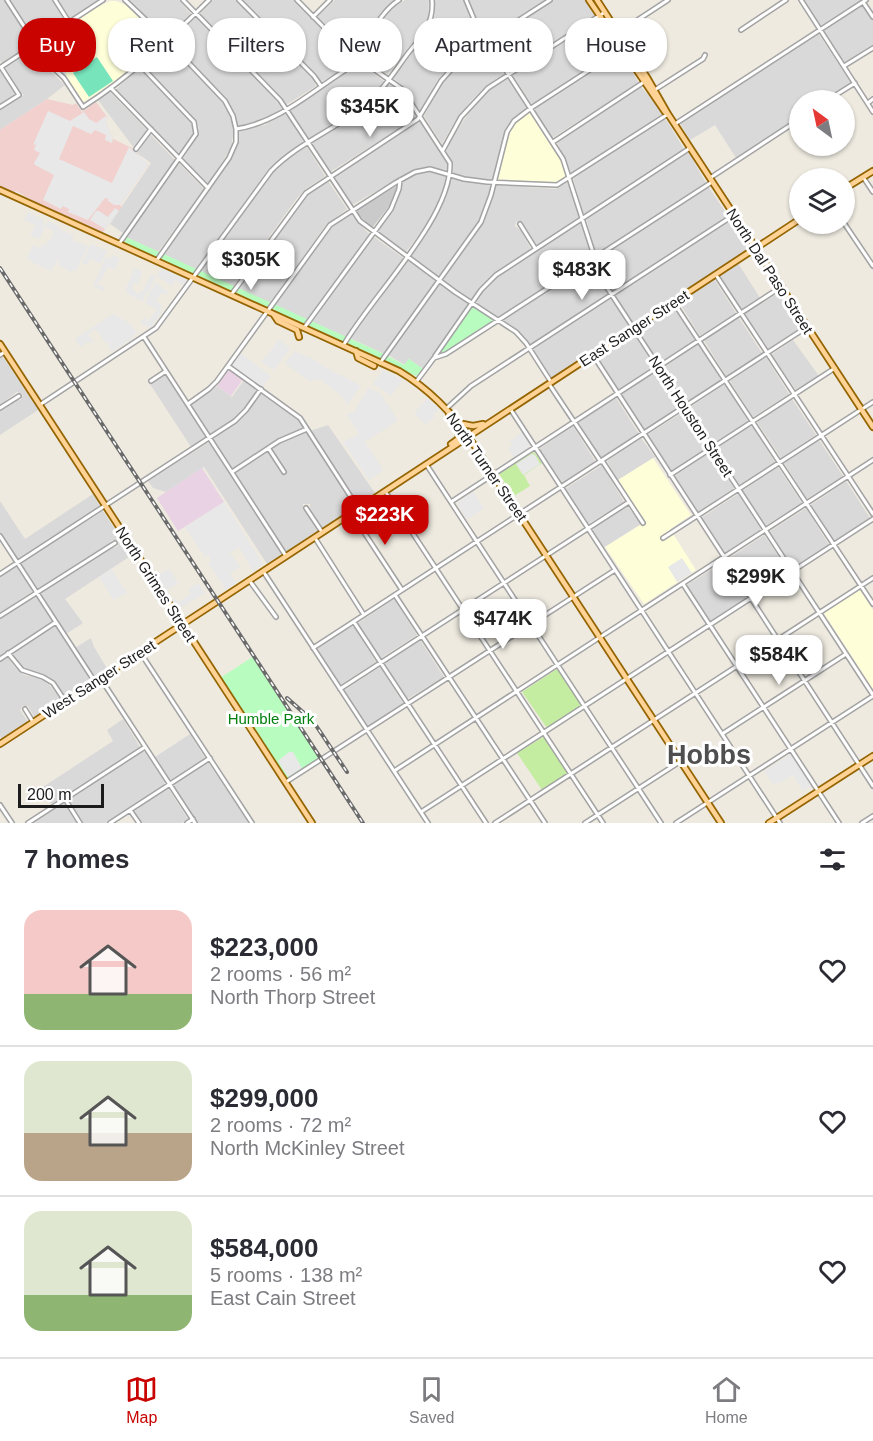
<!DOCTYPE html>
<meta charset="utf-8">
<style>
:root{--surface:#fff;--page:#f2f2f3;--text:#2b2b33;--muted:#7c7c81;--line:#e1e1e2;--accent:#c80300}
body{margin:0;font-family:Arial,sans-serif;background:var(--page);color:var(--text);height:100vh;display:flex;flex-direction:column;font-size:22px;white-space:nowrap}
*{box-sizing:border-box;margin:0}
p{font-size:20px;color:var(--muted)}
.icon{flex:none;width:33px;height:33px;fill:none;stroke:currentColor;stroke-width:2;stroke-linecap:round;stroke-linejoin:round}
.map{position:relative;height:823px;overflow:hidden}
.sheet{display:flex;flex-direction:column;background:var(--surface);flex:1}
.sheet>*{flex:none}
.guide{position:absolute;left:18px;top:18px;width:837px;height:54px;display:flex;gap:12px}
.needle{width:39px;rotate:327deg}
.controls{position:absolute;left:789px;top:90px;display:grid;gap:12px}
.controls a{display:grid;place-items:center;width:66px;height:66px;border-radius:50%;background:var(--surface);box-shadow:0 2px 4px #0004;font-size:30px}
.scale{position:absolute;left:18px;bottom:15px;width:86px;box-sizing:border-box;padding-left:6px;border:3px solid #1c1c1c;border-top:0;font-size:16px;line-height:21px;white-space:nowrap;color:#1c1c1c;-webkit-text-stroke:4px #fff;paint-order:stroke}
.price{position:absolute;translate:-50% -51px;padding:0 14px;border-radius:12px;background:#fff;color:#222;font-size:20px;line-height:39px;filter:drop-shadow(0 2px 3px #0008)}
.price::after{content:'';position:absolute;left:50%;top:36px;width:18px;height:14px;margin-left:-9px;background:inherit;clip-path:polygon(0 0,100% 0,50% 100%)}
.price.on{background:var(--accent);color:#fff}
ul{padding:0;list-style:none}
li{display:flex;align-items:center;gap:18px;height:150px;padding:0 24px}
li+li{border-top:2px solid var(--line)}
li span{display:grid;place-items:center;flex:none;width:168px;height:120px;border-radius:18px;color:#555}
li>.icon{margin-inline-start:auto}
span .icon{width:72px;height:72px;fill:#fffc;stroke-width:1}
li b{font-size:26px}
h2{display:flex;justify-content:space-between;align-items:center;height:72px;padding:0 24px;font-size:26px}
.pill{padding:0 21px;border-radius:24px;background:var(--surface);box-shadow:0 2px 4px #0004;font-size:21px;line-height:54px}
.pill.on{background:var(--accent);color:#fff}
.menu{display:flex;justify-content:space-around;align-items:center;height:84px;border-top:2px solid var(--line);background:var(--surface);font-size:16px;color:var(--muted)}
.menu a{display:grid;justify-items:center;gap:3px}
.menu .on{color:var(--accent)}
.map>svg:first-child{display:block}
.residential{fill:#dad9d9}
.commercial{fill:#f1d0ce}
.industrial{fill:#e8d2e3}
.education{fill:#feffd9}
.religious{fill:#cacaca}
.grass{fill:#c5eda1}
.park{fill:#b8fdbf}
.pitch{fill:#77e4bc}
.parking{fill:#e8e8e8}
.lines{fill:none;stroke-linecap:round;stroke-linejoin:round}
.minor-casing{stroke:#a3a3a3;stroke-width:6}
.major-casing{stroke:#946500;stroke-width:8}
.minor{stroke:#fff;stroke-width:3}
.major{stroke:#ffd395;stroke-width:4.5}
.rail-casing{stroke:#6a6a6a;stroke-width:4}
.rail{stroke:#fff;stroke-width:1.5;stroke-dasharray:4.5;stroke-linecap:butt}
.labels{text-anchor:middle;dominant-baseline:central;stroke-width:6;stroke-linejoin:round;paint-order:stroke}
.street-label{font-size:15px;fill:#1c1c1c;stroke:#fff}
.park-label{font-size:15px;fill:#038010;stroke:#fff}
.town-label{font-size:27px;font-weight:bold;fill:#4f4f4f;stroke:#fff}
</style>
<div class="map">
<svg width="873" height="823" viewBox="0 0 873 823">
<rect width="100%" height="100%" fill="#eeeae0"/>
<!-- residential -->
<path class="residential" d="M0,0H4L32,44L2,63L0,61Z
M10,0H52L65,21L36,40Z
M58,0H99L70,18Z
M128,0H179L191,14L167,37Z
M213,0H236L314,80L316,86L286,105L200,14Z
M243,0H294L352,58L341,70L321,82Z
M335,0H394L385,9L355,52L344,45L317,17Z
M405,0H429L428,19L424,29L387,75L360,55L391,9Z
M433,0H464L469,15L483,40L449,67L437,81L422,110H419L405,88L393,78L430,29L435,14Z
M469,0H545L487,37L475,18Z
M554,0H586L596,15L510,71L491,41Z
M803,0H861L820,26Z
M862,5L873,21V44L844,63L823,30Z
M196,17L275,99L282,109L261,121L238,127L234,113L226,98L171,42Z
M598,19L617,49L533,104L531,103L513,75Z
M818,33L851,83L824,100H800L799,117L736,158L715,125L690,140L680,123Z
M167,45L220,99L231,118L234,130L231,148L208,184L183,159L197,137L199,128L197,122L143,65Z
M485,45H487L504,74L486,86L470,102L454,123L442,144L424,116L437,92L448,75L457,65Z
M36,49L49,70L65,85L47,99L0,130V110L24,95L20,93L5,67Z
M620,53L639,83L552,138L535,111V108Z
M356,61L384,81L374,94L361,105L309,139L289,110L345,74Z
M139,68L193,125V135L179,155L115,90Z
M0,70L15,94L0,104Z
M507,79H509L527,108L516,116L506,128L493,180L467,178L453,173L452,161L446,151L455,133L475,104L493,87Z
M389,83L402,93L417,117L330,172L312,143L366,107Z
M641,87L654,101L662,115L571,173L557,142Z
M110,92L147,130L134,148L98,100Z
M285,112L304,142L280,159L268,170L195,270L163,255L233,156L238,132L265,125Z
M664,119L667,121L684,149L586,214L583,213L573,178Z
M420,121L448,162V170L428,168L413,170L352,205L334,177Z
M150,134L175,160L123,233L110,224L151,163L137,153Z
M307,147L325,176L307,188L297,198L233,287L200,272L272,172L286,160Z
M686,153H689L706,183L597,254L595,253L586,218Z
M179,163L204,189L158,252L126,237Z
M427,172H437L447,176L442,195L429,222L405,253L378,231L395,204L403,181L417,174Z
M450,177L491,186L483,213L475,227L439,277L410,255L439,211Z
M328,181L347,209L325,226L270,303L237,289L300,201L311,191Z
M568,182H570L580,217L536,246L523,228L522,221L516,222L515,226L521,230L531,249L493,276L473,299L470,300L442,279L481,224L495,185L555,189Z
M708,186L728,216L612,292L603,278L597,258Z
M351,214L369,234L307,320L274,305L330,229Z
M730,220L749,250L633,325L615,297V294Z
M580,222H582L592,257L498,318L476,304L482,293L502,272Z
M374,237L403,258L346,337L312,322Z
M407,259L436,282L384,354L350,338Z
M591,262L594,263L608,295L530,345L520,334L503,322L504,319Z
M738,263L760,298L742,310L720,276Z
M714,279L736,313L700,336L679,302Z
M439,283L469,303V306L423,369L409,359L405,365L388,355Z
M778,293L802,327L768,349L745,314Z
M609,298H612L630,327L551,379L532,349Z
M672,306L695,340L659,363L638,330Z
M739,318L762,353L726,376L704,340Z
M631,333H633L654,366L619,390L597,356Z
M793,340L819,376L796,390L771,355Z
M699,344L721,380L685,403L663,368Z
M2,357L4,358L38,410L0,435V411L17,400H20L23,396L21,393L17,392L0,405V358Z
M766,357L789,394L753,417L730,381Z
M656,371L659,372L680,407L644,430L621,394Z
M166,375L206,435L205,438L191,447L150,384L165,374Z
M244,380L258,390L237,417L209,435L191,407L192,404L217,386L232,397Z
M723,385H726L748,421L712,444L689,408Z
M261,392L297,417L304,428L279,440L233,469H231L211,439L239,420Z
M616,398L639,434L601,458L578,422Z
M792,399L816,435L781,458L757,422Z
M683,412L707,446L706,449L671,471L647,435Z
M328,425L375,493L359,504H357L310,431Z
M573,426L595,461L562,483L539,449Z
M749,426L753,427L775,462L739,485L716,449Z
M306,432L355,507L322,528L310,510V504H303V510L307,512L319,531L286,552L234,473L282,441Z
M641,438L655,457L618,480L607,461Z
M819,440L843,476L807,499L784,463Z
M209,442L283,554L267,564L204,467L166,492L153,488L148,481Z
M708,453H711L734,488L698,512L675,476Z
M602,465L624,502L588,524L565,489Z
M778,467L802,503L765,526L742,491Z
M846,481L870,518L834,541L811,505Z
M93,494L101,507L18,559L0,532V501L25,539Z
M738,494L761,529L725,553L701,518Z
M627,506L641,524L603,548L592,529Z
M806,508L829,545L793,567L769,532Z
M103,511L132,555L65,599L83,623L66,634L41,593L112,548L117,547L119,544L118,540H112L110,543L47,585L38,588L21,563Z
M764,535L788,570L751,594L728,559Z
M723,562L747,598L711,621L687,585Z
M16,566L33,591L0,613V577Z
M36,596L53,622L0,656V619Z
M394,599L417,635L381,658L358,623Z
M54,626H56L90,680L66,697L53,680L43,674L26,670L12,656V654Z
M351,626L354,627L376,662L340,685L317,649Z
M91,638L94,647L108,670L96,678L75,648Z
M420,640L444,677L407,699L385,663Z
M7,657L14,666L24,675L40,678L48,683L61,700L35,718L28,706H23L20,710L28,722L2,739L0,736V661Z
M380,667L403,703L367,727L343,691Z
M123,719L140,747L51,804L43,791V787L113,741L107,730Z
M190,734L205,758L170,780L155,757Z
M142,752H145L165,782L164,784L105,823H82L68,802L69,800Z
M208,762L249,823H198L172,785Z
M168,788L188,819L182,823H142L134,811Z
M64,803L77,823H33Z"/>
<!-- commercial -->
<path class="commercial" d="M47,99L73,105L76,103L82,112L96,102L108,118L106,122L113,139L132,148L148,165L120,205L122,207L102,233L48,209L16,191L12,193L7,190L0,186V130Z"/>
<!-- industrial -->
<path class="industrial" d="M229,368L243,379L231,396L217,386Z
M202,468L224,502L178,531L157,498Z"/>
<!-- education -->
<path class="education" d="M110,1H116L126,5L162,42L110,85L83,102L67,79L52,65L39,45L96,8Z
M529,111L563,162L568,176L556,183L497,179L510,129L518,119Z
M653,458L691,515L670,529L696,570L644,604L605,547L645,522L618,480Z
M860,590L873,610V689L824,613Z"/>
<!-- religious -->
<path class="religious" d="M398,185L390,205L372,228L355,211Z"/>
<!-- grass -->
<path class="grass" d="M534,452L542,463L524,475L530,486L514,496L499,474Z
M557,669H559L582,705L547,728L522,692Z
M543,737H545L567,771V774L542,790L517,753Z"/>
<!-- park -->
<path class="park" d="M126,237L384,354L404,365L409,359L423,369L416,376L380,358L125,243Z
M474,306L493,319V322L445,353L442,352V348L472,307Z
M254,656L321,758L288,779L220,678Z"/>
<!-- pitch -->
<path class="pitch" d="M97,57L113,81L89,97L73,73Z"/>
<!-- parking -->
<path class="parking" d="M49,38L67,70L65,77L52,65L40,46Z
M48,111L70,121L84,112L89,119L96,123L106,116L108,118L106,122L113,139L112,143L105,140L106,135L95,130L91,134L73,126L59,159L112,183L129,147L145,161L148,165L120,205H114L107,200L109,199L105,198L88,220L68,212L69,209L63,206L61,209L43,200L54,175L35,165L34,163L40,153L34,150L36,144L33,145Z
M115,208L119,211L105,229L90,220L96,211H99L108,217Z
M28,212L31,213L30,217L32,214L44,220L43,225L45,226L48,221L59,226L58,228L74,236L72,240L88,246L76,271L74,269L72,272L58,265L59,260L58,259L51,271L29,261L30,259L27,258L33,245L40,249L43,244L46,246L48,241H50L54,231L45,227L39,239L30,235L35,225L24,220Z
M91,244L107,251L101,264L91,259L87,265L82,263Z
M113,255L120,258L115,270L108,267L102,279H100L97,284L105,288L104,291L93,286L106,257L111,259Z
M161,268L186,279V281L184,285L174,280L175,281L172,286L157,276Z
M134,269L141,270L142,275L137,284L134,282L132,288L138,294L143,291L151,275L156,276L148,293L145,294L143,301L127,294L128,291H125Z
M155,282L168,292L166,295L162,293L156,301L162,306L159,310L162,311L151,328L141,323V320L146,317L147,322L157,309L145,303Z
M113,314L128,322L135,329L137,333L132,336L133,338L118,348L116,347V349L112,352L108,346L110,344L106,343L96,329L88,334L94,343L87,342L80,347L75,339Z
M279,339L290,349L274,370L262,362Z
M295,351L306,356L307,358L308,356L337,374L341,375L361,386L347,405L343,397L320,379L309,381L285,363Z
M240,353L271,376L262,387L231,366Z
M383,370L403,380L391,396L373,384Z
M368,388L380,393L397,419V421L365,442L383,470L369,480L343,442L359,434L346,414L354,412Z
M428,398L440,409L433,414L435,416L426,425L414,413Z
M523,432L530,445L528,446L529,448L514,458L508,448L513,445L510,441Z
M532,454L535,455L540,464L523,475L516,464Z
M473,492L484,508L467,520L457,503Z
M224,502L263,564L253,571L239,547L230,553L240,567L230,573L236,583L226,590L208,563L211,560L208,555L205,557L185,527Z
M682,558L692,573L677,582L668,567Z
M111,569L127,593L114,600L99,577Z
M169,569L178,583L165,591L156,576Z
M198,583L205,593L178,609L172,600L175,598L180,604V601L191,594L188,589Z
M289,752H293L302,768L288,777L278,761Z
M791,754L812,786L811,788L810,786L803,791L793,775L782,782L773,784L765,772L766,770Z"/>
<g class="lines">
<defs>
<path id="minor" d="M7,0L47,62L64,78L83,107C130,77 170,39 209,0
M55,0L69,22
M125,0L168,41L225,101L233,116L236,129V142L229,158L157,260
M183,0L280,100L360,221L455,292L516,332L526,343L551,382
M239,0L314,76L321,86
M297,0L345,49L402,89L450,163C452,218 371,297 343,346
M466,0L476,24L563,159L599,271L604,283L873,695
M801,0L873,112
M863,2L873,17
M313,17L330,0
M741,30L786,0
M613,36L668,0
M844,66L873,48
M1,67L103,0
M111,88L208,188
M653,91L703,59L705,55
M828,100L855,83
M868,103L873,99
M0,107L19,95L1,67
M675,124L866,0
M236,129C277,123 310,93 344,71C365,52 375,15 399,0
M553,142L644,82
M136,149L151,129
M443,150L461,117L488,88L605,12
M863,177L873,192
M710,178L800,119
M844,223L873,266
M520,224L535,248
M119,244L196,134L194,122L140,65
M716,275L873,514
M231,295L306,193L418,119L441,81L457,63L474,49L550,0
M674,303L873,604
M304,328L391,209L399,189L400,180
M144,337L286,556
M0,355L5,352
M593,355L873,786
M435,356L481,290L496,275L690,148
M380,363L481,222L491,195L507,132L514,121L531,108L622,49
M228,366L300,418L358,508
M151,381L166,371
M416,382L434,358L446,354L712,182
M549,384L601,462
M41,404L156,328L271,171C299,142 339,128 369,102C385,88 396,69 409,52C423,35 434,23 432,0
M188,404L209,389L217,381L330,225L395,183L415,172L430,169L464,179L487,182L557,185L668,114
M0,408L19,396
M447,408L471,386L734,215
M511,410L780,823
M269,449L284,472
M603,462L643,523
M426,464L661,823
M232,472L279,441L307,429
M670,475L835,368
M385,491L603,823
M451,502L781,287
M306,508L322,532
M352,514L402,590
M0,536L95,682
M315,538L364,615
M663,538L873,402
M263,571L428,823
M0,574L235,421L246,410L261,389
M249,580L276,617
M683,584L839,823
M395,595L545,823
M0,616L115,543
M354,622L486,823
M313,648L807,327
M140,652L252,823
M8,653L22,670L43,677L53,683L65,701
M0,659L56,622
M101,679L195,823
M340,689L629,502
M25,709L33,722
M722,734L846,654
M394,771L873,460
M286,782L615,570
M65,799L80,823
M0,805L12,823
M130,810L139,823
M421,812L873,519
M28,823L145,747
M110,823L210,758
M187,823L193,819
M495,823L873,578
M585,823L681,761
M676,823L873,696
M862,823L873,816"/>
<path id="major" d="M589,0L665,112L668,114
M597,0L648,79L668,114L873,427
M844,189L873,171
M0,190L399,371C429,389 452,412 472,442L721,823
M274,315L278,321L297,330L299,337
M0,344L312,823
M356,351L358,358L374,366
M449,412V417L459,434L458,439L451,444
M458,423L473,426L483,424
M0,744L800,219
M769,823L873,756"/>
</defs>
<!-- minor casing -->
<use href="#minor" class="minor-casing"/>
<!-- major casing -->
<use href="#major" class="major-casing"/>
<!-- minor -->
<use href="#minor" class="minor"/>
<!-- major -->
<use href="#major" class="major"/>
<defs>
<path id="rail" d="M0,268L363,823
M287,698L313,721L347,772"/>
</defs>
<!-- rail casing -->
<use href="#rail" class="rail-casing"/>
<!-- rail -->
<use href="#rail" class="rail"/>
</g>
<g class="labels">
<!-- street labels -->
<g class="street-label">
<text transform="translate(770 271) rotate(57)">North Dal Paso Street</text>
<text transform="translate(634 328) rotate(-33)">East Sanger Street</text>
<text transform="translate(691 416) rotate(57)">North Houston Street</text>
<text transform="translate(487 467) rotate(55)">North Turner Street</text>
<text transform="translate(156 584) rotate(57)">North Grimes Street</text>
<text transform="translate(99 679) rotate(-33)">West Sanger Street</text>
</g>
<!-- park labels -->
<g class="park-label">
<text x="271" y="718">Humble Park</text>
</g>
<!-- town labels -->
<g class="town-label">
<text x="709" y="755">Hobbs</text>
</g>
</g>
</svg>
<div class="controls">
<a><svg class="needle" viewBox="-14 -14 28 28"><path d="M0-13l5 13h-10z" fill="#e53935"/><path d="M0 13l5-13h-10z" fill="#7c7c81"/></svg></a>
<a><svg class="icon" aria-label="layers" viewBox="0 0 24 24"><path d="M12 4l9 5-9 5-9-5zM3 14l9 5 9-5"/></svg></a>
</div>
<div class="scale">200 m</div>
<b class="price" style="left:370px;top:138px">$345K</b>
<b class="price" style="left:251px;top:291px">$305K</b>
<b class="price" style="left:582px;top:301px">$483K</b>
<b class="price on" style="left:385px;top:546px">$223K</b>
<b class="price" style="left:756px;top:608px">$299K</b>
<b class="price" style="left:503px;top:650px">$474K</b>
<b class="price" style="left:779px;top:686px">$584K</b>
<div class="guide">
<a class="pill on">Buy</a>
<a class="pill">Rent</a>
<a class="pill">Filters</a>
<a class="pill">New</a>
<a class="pill">Apartment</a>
<a class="pill">House</a>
</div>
</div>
<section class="sheet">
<h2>7 homes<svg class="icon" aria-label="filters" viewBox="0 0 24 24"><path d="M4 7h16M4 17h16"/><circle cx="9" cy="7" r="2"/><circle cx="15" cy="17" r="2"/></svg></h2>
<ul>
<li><span style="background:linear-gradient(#f6c9c9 70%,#8fb573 0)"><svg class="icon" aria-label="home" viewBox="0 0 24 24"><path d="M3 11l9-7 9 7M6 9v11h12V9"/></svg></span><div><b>$223,000</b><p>2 rooms · 56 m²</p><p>North Thorp Street</p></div><svg class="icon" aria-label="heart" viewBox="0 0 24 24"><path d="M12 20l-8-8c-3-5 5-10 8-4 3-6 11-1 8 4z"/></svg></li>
<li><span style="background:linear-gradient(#dfe7d0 60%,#b9a48a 0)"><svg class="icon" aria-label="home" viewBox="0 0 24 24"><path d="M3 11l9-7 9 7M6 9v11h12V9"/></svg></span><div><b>$299,000</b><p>2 rooms · 72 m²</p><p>North McKinley Street</p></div><svg class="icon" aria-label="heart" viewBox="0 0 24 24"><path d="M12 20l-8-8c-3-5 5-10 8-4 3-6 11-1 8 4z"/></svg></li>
<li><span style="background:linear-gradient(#dfe7d0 70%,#8fb573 0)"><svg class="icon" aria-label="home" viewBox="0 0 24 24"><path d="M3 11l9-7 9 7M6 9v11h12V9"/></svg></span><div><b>$584,000</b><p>5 rooms · 138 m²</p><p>East Cain Street</p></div><svg class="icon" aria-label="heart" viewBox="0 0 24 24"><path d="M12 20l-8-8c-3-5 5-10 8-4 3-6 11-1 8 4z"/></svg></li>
</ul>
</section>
<nav class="menu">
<a class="on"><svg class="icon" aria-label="map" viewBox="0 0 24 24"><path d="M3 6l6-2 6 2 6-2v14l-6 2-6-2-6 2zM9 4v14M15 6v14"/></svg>Map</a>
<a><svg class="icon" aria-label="saved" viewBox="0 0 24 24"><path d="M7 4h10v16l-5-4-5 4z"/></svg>Saved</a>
<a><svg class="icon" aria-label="home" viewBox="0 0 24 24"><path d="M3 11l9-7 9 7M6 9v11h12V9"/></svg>Home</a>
</nav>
